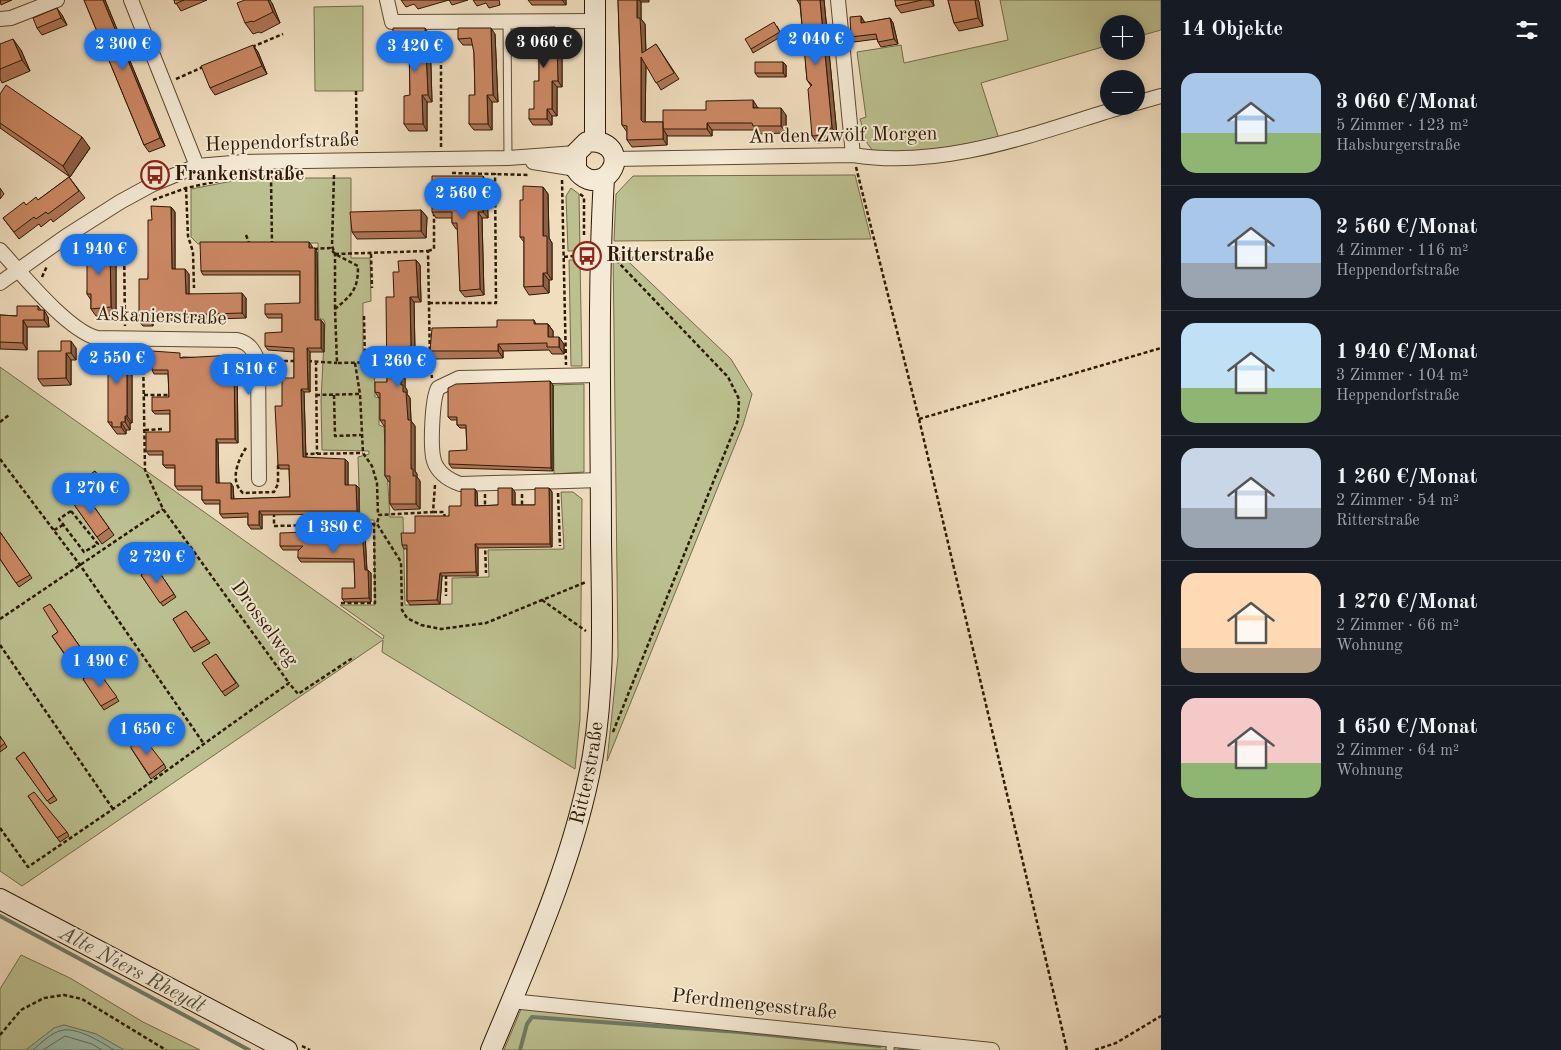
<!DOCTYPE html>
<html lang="de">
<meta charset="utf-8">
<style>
:root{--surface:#171b24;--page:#242831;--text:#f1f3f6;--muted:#9ea1a6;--line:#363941;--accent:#1a73e8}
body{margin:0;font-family:"Old Standard TT",serif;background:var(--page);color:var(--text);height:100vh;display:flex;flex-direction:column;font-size:19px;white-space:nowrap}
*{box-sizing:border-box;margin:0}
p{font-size:16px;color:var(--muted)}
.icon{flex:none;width:28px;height:28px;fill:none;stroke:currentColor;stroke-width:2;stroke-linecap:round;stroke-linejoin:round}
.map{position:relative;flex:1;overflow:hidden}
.details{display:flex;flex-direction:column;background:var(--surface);width:400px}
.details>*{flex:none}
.controls{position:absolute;left:1100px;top:15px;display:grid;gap:10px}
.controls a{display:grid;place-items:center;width:45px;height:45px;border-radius:50%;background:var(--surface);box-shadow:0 2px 12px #0003;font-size:25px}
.price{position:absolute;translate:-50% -42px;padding:0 11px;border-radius:18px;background:var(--accent);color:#fff;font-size:16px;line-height:32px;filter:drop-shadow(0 1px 2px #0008)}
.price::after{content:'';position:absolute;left:50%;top:30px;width:15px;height:11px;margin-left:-8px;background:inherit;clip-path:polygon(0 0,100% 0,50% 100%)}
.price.current{background:#222;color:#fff}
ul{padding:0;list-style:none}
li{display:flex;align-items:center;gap:15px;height:125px;padding:0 20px}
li+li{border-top:1px solid var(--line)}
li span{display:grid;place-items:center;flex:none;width:140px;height:100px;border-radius:15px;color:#555}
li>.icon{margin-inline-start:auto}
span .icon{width:60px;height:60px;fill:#fffc;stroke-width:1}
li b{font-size:21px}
h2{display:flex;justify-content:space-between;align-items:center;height:60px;padding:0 20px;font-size:21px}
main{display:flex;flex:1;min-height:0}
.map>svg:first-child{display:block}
.green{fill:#bcc090;stroke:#746c4a}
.water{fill:#9bbdac;stroke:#6f7b68}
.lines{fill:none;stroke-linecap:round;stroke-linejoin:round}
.shore{stroke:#646b58;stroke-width:1}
.stream{stroke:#6f7b68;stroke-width:4}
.lane-casing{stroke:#5d4a32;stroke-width:9}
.street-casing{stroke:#5d4a32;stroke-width:16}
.secondary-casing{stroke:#2c1903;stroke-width:22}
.path{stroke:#2c1903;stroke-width:2.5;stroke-dasharray:4 2.5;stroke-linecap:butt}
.lane{stroke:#f5ead5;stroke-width:7}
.street{stroke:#f5ead5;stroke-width:14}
.secondary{stroke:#f5ead5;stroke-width:20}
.wall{fill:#af7556;stroke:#2c1903}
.shaded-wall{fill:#8e5f46;stroke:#2c1903}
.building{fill:#cb8864;stroke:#2c1903}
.labels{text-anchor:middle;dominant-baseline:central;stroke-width:4;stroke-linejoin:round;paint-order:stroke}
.street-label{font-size:20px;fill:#2c1903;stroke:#f5ead5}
.poi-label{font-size:20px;font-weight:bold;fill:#2c1903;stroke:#f5ead5;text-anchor:start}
.water-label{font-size:21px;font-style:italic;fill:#53523e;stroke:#f5ead5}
</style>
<main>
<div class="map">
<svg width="1161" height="1050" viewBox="0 0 1161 1050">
<rect width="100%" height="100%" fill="#f0debf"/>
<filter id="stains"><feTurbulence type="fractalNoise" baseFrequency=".004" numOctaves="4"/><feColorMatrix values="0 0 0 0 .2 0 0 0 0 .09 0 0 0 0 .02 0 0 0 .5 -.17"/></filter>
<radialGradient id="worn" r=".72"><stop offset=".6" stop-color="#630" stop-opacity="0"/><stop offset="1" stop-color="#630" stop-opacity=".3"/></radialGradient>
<!-- green -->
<path class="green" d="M1000,0H1161V30L1136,37V24H1109V45L981,83L999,139L909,154L873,151L867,143L860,119L866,117L857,52L901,45L904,63L1008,40Z
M363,6V91H315L314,7Z
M855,175L871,239L614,241L616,194L633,176Z
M248,178H351V258H370L371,301L363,303V358L374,364L375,397L379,398V425L384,427L390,517H403L405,605L452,604V578L489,577L488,550L564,549L561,492H573L582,499L580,719L575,769L382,652L383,640L22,886L0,871V367L383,639L384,636L340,605H375L374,520H360L358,457L369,454V451L322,450L321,400L325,323L324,320L319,318L318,243L198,244L191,237V189Z
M571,188L579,194L580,251H568L566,196Z
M613,247L731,359L752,394L743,425L607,761L618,656Z
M569,260H580L582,366H571Z
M584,384V472L554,474L553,385Z
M21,955L70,978L143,1022L200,1050H124L96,1034L64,1025L54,1028L26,1050H0V989Z
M524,1002L992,1050H504Z"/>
<!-- water -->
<path class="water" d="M64,1025L96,1034L124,1050H26L54,1028Z"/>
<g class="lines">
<!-- shore -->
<path class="shore" d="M33,1050C41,1043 52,1032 63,1030C79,1028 101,1042 114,1050
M43,1050L65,1036L92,1044L102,1050"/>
<!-- stream -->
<path class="stream" d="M0,916L249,1050
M900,1048L921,1050
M520,1050L527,1024L532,1017L739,1032L880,1046"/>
<defs>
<path id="lane" d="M507,20L508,158
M890,1050L891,1039"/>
<path id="street" d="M131,0L197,166
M387,0L392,22L595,21
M838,0L853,155
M0,19L11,18L57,0
M1136,103L1161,96
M614,159L853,155C945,170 1038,132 1125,106
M533,162L576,169
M0,250C22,274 67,330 97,338L237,340C249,343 253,349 258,361L259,479
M0,283L65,237L120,202L153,184L197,166L244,162L508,158L576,153
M599,375L459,378L438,388C432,399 430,448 434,461C438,473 449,480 460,484L601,480
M511,1001L992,1050"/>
<g id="secondary">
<path d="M595,0V141"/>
<path d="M0,899L287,1050"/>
<path id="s1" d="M491,1050C531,954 575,858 593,755C605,683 602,612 601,540C601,419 597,299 604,178C625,162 612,138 587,142L576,153V169C583,179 592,183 604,178"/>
</g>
</defs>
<!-- lane casing -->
<use href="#lane" class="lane-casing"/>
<!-- street casing -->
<use href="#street" class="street-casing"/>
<!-- secondary casing -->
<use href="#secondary" class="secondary-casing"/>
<!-- path -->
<path class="path" d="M252,47L283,34
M176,79L203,67
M356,91L357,149
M441,147V35
M856,167L919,419L1067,1050
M452,173L529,175
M334,175L332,246L335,254V309
M271,176L272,244
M562,180L566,365
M186,188L188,236L193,252L194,288
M580,194L584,197V237
M484,199H495
M153,200L186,188L242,176
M246,235L249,243
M124,240L125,326
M314,249L330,248L335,254L358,266C358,289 353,294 335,309L337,363L390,362
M428,251L434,249V213
M335,254L428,251L430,362H403
M371,254L372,288
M564,257L584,255
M42,277L47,266
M429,303H496L495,173
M364,316L365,362
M143,351L145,470L163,509L289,683
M271,361H295
M308,361L337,363
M316,361L317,454
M430,362L432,378
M355,363L360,394L363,453L372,466L377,483L378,515
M144,395H170
M316,395L360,394
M334,395L335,436L361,435
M919,419L1161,348
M0,422L9,415
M145,430L163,429
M246,448C238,460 229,481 243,493L274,492L278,484V463
M304,454L363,453
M0,459L80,565L204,744
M435,485L433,512L379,515L377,524L401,562L402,610L407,618L421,625L441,629L486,623L586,582
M558,493L560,546
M485,494V509
M522,494V508
M71,511L98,544L84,552L59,519Z
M433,512H444L445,519
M274,513V526L377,524
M54,530L63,525
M485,544L486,573
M446,575V596
M542,600L586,631
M341,603H375L374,524
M0,619L163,509
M0,645L113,809
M613,732L738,420L739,399L728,377L617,261
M0,828L28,867L113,809L289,683L298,694L354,657
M0,1035L21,1010L44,998L64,995L82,999L166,1050
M302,1046L310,1050
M1095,1050L1116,1043L1161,1016"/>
<!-- lane -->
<use href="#lane" class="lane"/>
<!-- street -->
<use href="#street" class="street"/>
<!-- secondary -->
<use href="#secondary" class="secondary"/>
</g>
<!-- wall -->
<path class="wall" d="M0,0H12L1,5Z
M84,0H105L165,146L149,152L144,145Z
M174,0H207L181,11Z
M401,0H468L452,5L449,0L418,9L414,4L406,7Z
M473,0H499L500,5L489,8L486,3L477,6Z
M528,0H566V5H532Z
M618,0H649V2H641V19L645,24L646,51L656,44L679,79L661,90L646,65L645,122H663L706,110L758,108L786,115V133L758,134L755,130H712V136H668L667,135V145L632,147L627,140V132L622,125Z
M797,0H824L837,135H829L830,142L817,143L812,136L811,86L807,80L804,43H802L797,37L802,25L800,5Z
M895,0H933L934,6L901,13L896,6Z
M948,0H978L983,26L959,31L954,23Z
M272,3L280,23L261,33L259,32L253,34L245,23Z
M62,15L67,25L42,35L37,28Z
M890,18L893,23L898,44L881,47L878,42L877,39L854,42L851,37L864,21V23Z
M777,26L782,36L753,53L751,49Z
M495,34L498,102H492V130H474L469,124L475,95L474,53L473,45H463L458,39Z
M560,34V42L562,45V87H557V116H552V125H533L529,119L534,109L539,81V45H526L521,38Z
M430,35L432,102H427V131H409L404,124L410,95L409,46H397L393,39Z
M0,44L21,50L30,71L2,83L0,79Z
M253,45L258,52L267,74L215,95L210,88Z
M783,62L786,65V77H758L755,73Z
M0,94L90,148L70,177L0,128Z
M69,177L85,198L53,222L51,219L41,227L39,224L19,239L3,218L26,205L38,200Z
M487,182L488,218H482L484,295L465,297L460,291L458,229H456L452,223V218H436L432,212Z
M543,187L548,194L549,238L552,243V280H549V293L529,295L524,287V242L520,237Z
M0,188L4,194L0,199Z
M171,207L175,212V269L189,274V294L246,298V318L153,321V326H143L139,321L148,279L152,220Z
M421,210L427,217L426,238L357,239L352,232Z
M110,245L116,252V315L96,316L91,309V300L87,294L91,258Z
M312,246V248L317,252L318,320H321L324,324V352H310V392H304L306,457L348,462V485L359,488V514L262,515V529H251L248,525V517L223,518L220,514V504H205L202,500V490H178L175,486V468H166L163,465V455H149L146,451L170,432V414H155L152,411L169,397L168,374H154L152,370L183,357L237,359L238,443H218L219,483L233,486L234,499L290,497L289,469H280L278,465L282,406L294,378V352L268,350L265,346L282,332V318H268L265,314L300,303V275H203L201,271Z
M416,260L420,265L421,302H414L415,352L405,353V387L407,390V394L410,398L411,421L415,426V471L417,474V477L420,481V509L394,510L390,504V482H389L385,476V426H384L380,420V398H379L375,392L387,382L394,297L399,272Z
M38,306L41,310L48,317L49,327H27V350L0,349V315L17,316Z
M534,320L536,324H548L553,331V337L564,344V354H552L549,350L503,351V358L435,359L430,351L497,327Z
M76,348V360H71V385L43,386L38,379L61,351Z
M132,353V423H130V430H126V434H117L108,422Z
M553,385V471L452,468L449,464L467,450L466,428H460L457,425V420H451L448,417Z
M95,471L106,488L91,498L80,482Z
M549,488L552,492V547L478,548V576H442L440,604L410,605L407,601V549H404L402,545L415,533L449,516L477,492V506L498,505L515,492V505H535Z
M85,494L114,535L102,544L73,503Z
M362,530L365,534L367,570H368L371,573V602H345L342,599L355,588L354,562H301L298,558L299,550H283L280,546Z
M0,532L32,578L19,587L0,559Z
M155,566L176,597L163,606L141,575Z
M50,604L88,658L74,668L52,636L58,632Z
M186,611L210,643L194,652L173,619Z
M216,654L239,686L225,696L202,663Z
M97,670L119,701L104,710L83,679Z
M0,736L7,747L0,752Z
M131,748L164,764L166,768L151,779Z
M24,752L57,800L50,804L16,758Z
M28,796L67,832L69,836L60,842Z"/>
<!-- shaded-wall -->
<path class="shaded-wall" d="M103,0H105L165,146L160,138Z
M268,0H270L272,3L280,23L273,12Z
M562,0H566V5Z
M637,0H639L641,2V19L645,24L646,59L642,53L637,18Z
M820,0H824L837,135L832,128Z
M930,0H933L934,6Z
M975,0H978L979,1L983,26L978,18Z
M57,8L62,15L67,25L61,18Z
M861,16L864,21L865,28L861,23Z
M890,18L893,23L898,44L894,39Z
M555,27L560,34V42L562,45V87L558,81Z
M425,28L430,35L432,102L428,95Z
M491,28L495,34L498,102L493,95Z
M13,39L21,50L30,71L22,60Z
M253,45L258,52L267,74L262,66Z
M641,57L646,63L645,126L641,120Z
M783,62L786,65V77L783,73Z
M552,81L557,87V116L552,109Z
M422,95L427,102V131L423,124Z
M487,95L492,102V130L488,124Z
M753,100L758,108H753Z
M781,108L786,115V133L781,126Z
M547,109L552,116V125L547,119Z
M707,123L712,130V136L707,129Z
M663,129L667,135V145L663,139Z
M825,129L829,135L830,142L825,135Z
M82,137L90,148L70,177L63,166Z
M483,176L487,182L488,218L483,212Z
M543,187L548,194L549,238L552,243V280L547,273L543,236Z
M171,207L175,212V274L172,269Z
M421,210L427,217L426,238L421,231Z
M478,212L482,218L484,295L480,289Z
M309,242L312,246V252L309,248Z
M110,245L116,252V315L111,307Z
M315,248L317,252L318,324L315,320Z
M416,260L420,265L421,302L418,297Z
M185,269L189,274V299L186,294Z
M543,273L549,280V293L543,286Z
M242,293L246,298V318L242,313Z
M410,297L414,302L415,352L411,346Z
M44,310L48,317L49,327L44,320Z
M150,316L153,321V326L150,321Z
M23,320L27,327V350L23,343Z
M321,320L324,324V352L321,348Z
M548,324L553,331V344L548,337Z
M559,337L564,344V354L559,347Z
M71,341L76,348V360L71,353Z
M498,344L503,351V358L498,351Z
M127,346L132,353V423L127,416Z
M307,348L310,352V392L308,389Z
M401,348L405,353V387L407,390V394L410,398L411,421L415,426V471L417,474V477L420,481V509L416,504L413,476L411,469L408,420L403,392L401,385Z
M66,353L71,360V385L66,378Z
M234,355L237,359L238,443L235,439Z
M550,381L553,385V471L551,468Z
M301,389L304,392L306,461L303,457Z
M125,416L130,423V430L125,422Z
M121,422L126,430V434L121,427Z
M216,439L218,443L219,487L216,483Z
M345,459L348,462V488L345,485Z
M231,483L233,486L234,503L231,499Z
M356,485L359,488V514L357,511Z
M512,488L515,492V509L512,505Z
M549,488L552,492V547L550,544Z
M475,489L477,492L478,509L475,506Z
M259,511L262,515V529L259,525Z
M362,530L365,534L367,573L365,570Z
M475,544L478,548V576L476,572Z
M368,570L371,573V602L369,598Z
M440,573L442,576L440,604L437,600Z"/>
<!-- building -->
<path class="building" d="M84,0H103L160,138L144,145Z
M174,0H184L175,4Z
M245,0H268L273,12L253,22L252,21L245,23L237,3Z
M618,0H637V18H640L642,53L656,44L674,73L656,83L641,57V120L643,122H663V139L627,140V126L622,125Z
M800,0H820L832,128L825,129V135L812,136L808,89L812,85L807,80L803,36L797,37L796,26L802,25Z
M895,0H922L896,6Z
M948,0H975L978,18L954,23Z
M57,8L61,18L37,28L33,18Z
M861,16V23L890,18L894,39L878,42L876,34L851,37L850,17Z
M774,22L780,32L751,49L745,39Z
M555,27V38H557L558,81H552V109H547V119H529V109H534V81H539V38H521V28Z
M393,28H425L428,95H422L423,124H404V96L410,95L409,39H393Z
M458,28H491L493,95H487L488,124H469V95H475L474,53L471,38L458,39Z
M13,39L22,60L0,69V44Z
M253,45L262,66L210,88L201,66Z
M755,62H783V73H755Z
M6,85L82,137L63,166L0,123V94Z
M753,100V108H781V126H753L752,123H707V129H663V110H706V101Z
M432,176H483V212H478L480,289L460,291L457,223H452V212H432Z
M69,177L79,191L48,214L46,212L36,219L34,217L14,232L3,218L24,202L26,205L36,197L38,200Z
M523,186L543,187V236H547V273H543V286L524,287V237H520V200H523Z
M151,206L171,207L172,269H185L186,294L242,293V313L150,316V321H139V279H148V220H152Z
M421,210V231L352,232L350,212Z
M200,242H309V248H315V320H321V348H307L308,389H301L303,457L345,459V485H356L357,511H259V525H248V513L220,514V500H202V486H175V465H163V451H146V432H170V410L152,411V397H169L168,370H152V351L180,353V358L234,355L235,439H216V483H231V499L290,497L289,465H278L275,406H282V378H294V348L265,346V333L282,332V314H265V304L300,303V271H201Z
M91,244L110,245L111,307L91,309V294H87V258H91Z
M416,260L418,297H410L411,346L401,348V385H403V392H406L408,420H411V469H413V476H416V504H390V476H385V420H380V393L375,392V382H387L386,297H394L393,272H399L398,261Z
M17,306H38V310H44V320H23V343L0,342V315L17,316Z
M497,320H534V324H548V337H559V347H547V343L498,344V351H430L432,328L497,327Z
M61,341H71V353H66V378L38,379V351H61Z
M108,346H127V416H125V422H121V427H112V422H108Z
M550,381L551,468L449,464V451L467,450L466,425H457V417H448V388L456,384Z
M95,471L103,485L89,494L80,482Z
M498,488H512V505H535V488H549L550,544H475L476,572L440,573L437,600L407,601V545H402L401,533H415V516H449V506H461V489H475V506L498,505Z
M85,494L109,528L97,537L73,503Z
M362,530L365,570H368L369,598L342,599V588H355L354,559L298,558V551L303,546H280V533Z
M0,532L30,575L16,583L0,559Z
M155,566L174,594L160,603L141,575Z
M50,604L85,654L72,664L52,636L58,632L43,608Z
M186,611L207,639L191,648L173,619Z
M216,654L236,683L222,692L202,663Z
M97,670L117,697L101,706L83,679Z
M0,737L5,743L0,747Z
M143,737L164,764L149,775L131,748V745Z
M24,752L54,796L47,801L16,758Z
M34,792L67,832L57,838L28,796Z"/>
<!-- icons -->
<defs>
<symbol id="bus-ring" viewBox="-11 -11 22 22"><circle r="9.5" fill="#f5ead5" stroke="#8f2418" stroke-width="1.5"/><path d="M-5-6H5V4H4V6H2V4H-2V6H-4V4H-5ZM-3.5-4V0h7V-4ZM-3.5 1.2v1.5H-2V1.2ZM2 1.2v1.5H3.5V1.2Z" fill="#8f2418"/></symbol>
</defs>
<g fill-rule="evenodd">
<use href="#bus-ring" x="139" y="159" width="32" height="32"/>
<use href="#bus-ring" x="571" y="240" width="32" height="32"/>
</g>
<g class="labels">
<!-- street labels -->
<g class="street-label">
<text transform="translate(843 136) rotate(-1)">An den Zwölf Morgen</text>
<text transform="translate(282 143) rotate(-2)">Heppendorfstraße</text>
<text transform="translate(161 317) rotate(2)">Askanierstraße</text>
<text transform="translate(264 624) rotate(54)">Drosselweg</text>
<text stroke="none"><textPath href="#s1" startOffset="294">Ritterstraße</textPath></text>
<text transform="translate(754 1005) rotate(6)">Pferdmengesstraße</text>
</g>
<!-- poi labels -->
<g class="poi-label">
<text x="174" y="175">Frankenstraße</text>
<text x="606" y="256">Ritterstraße</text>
</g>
<!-- water labels -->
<g class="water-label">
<text transform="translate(132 970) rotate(28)">Alte Niers Rheydt</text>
</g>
</g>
<rect width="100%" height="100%" filter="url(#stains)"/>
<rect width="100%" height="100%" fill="url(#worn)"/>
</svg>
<div class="controls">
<a>+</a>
<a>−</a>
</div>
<b class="price" style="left:816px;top:66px">2 040 €</b>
<b class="price current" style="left:544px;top:69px">3 060 €</b>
<b class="price" style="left:123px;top:71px">2 300 €</b>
<b class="price" style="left:415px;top:73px">3 420 €</b>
<b class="price" style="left:463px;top:220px">2 560 €</b>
<b class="price" style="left:99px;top:276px">1 940 €</b>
<b class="price" style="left:117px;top:385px">2 550 €</b>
<b class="price" style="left:398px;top:388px">1 260 €</b>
<b class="price" style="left:249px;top:396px">1 810 €</b>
<b class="price" style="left:91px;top:515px">1 270 €</b>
<b class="price" style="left:334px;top:554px">1 380 €</b>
<b class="price" style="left:157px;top:584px">2 720 €</b>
<b class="price" style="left:100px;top:688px">1 490 €</b>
<b class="price" style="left:147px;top:756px">1 650 €</b>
</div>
<section class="details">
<h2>14 Objekte<svg class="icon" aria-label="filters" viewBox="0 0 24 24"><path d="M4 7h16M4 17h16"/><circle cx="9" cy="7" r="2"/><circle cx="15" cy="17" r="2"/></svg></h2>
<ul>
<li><span style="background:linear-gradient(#a9c7e8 60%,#8fb573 0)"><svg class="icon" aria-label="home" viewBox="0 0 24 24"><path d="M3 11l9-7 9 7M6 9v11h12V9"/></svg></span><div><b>3 060 €/Monat</b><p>5 Zimmer · 123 m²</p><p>Habsburgerstraße</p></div></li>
<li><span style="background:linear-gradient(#a9c7e8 65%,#9aa5b1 0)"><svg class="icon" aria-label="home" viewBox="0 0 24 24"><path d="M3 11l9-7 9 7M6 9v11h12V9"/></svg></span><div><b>2 560 €/Monat</b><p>4 Zimmer · 116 m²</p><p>Heppendorfstraße</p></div></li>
<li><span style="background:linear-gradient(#bfe0f5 65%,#8fb573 0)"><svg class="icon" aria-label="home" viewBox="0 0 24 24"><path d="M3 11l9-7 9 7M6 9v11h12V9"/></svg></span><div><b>1 940 €/Monat</b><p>3 Zimmer · 104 m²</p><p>Heppendorfstraße</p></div></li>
<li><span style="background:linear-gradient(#c9d6e8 60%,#9aa5b1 0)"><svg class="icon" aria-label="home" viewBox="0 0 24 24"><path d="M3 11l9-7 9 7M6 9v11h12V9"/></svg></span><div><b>1 260 €/Monat</b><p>2 Zimmer · 54 m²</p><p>Ritterstraße</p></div></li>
<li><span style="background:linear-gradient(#ffd9b3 75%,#b9a48a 0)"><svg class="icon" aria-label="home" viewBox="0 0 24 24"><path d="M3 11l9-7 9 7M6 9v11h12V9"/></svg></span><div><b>1 270 €/Monat</b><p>2 Zimmer · 66 m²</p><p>Wohnung</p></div></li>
<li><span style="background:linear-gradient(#f6c9c9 65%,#8fb573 0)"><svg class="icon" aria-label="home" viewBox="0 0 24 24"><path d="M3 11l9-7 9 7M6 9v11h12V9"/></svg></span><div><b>1 650 €/Monat</b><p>2 Zimmer · 64 m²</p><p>Wohnung</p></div></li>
</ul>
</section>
</main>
